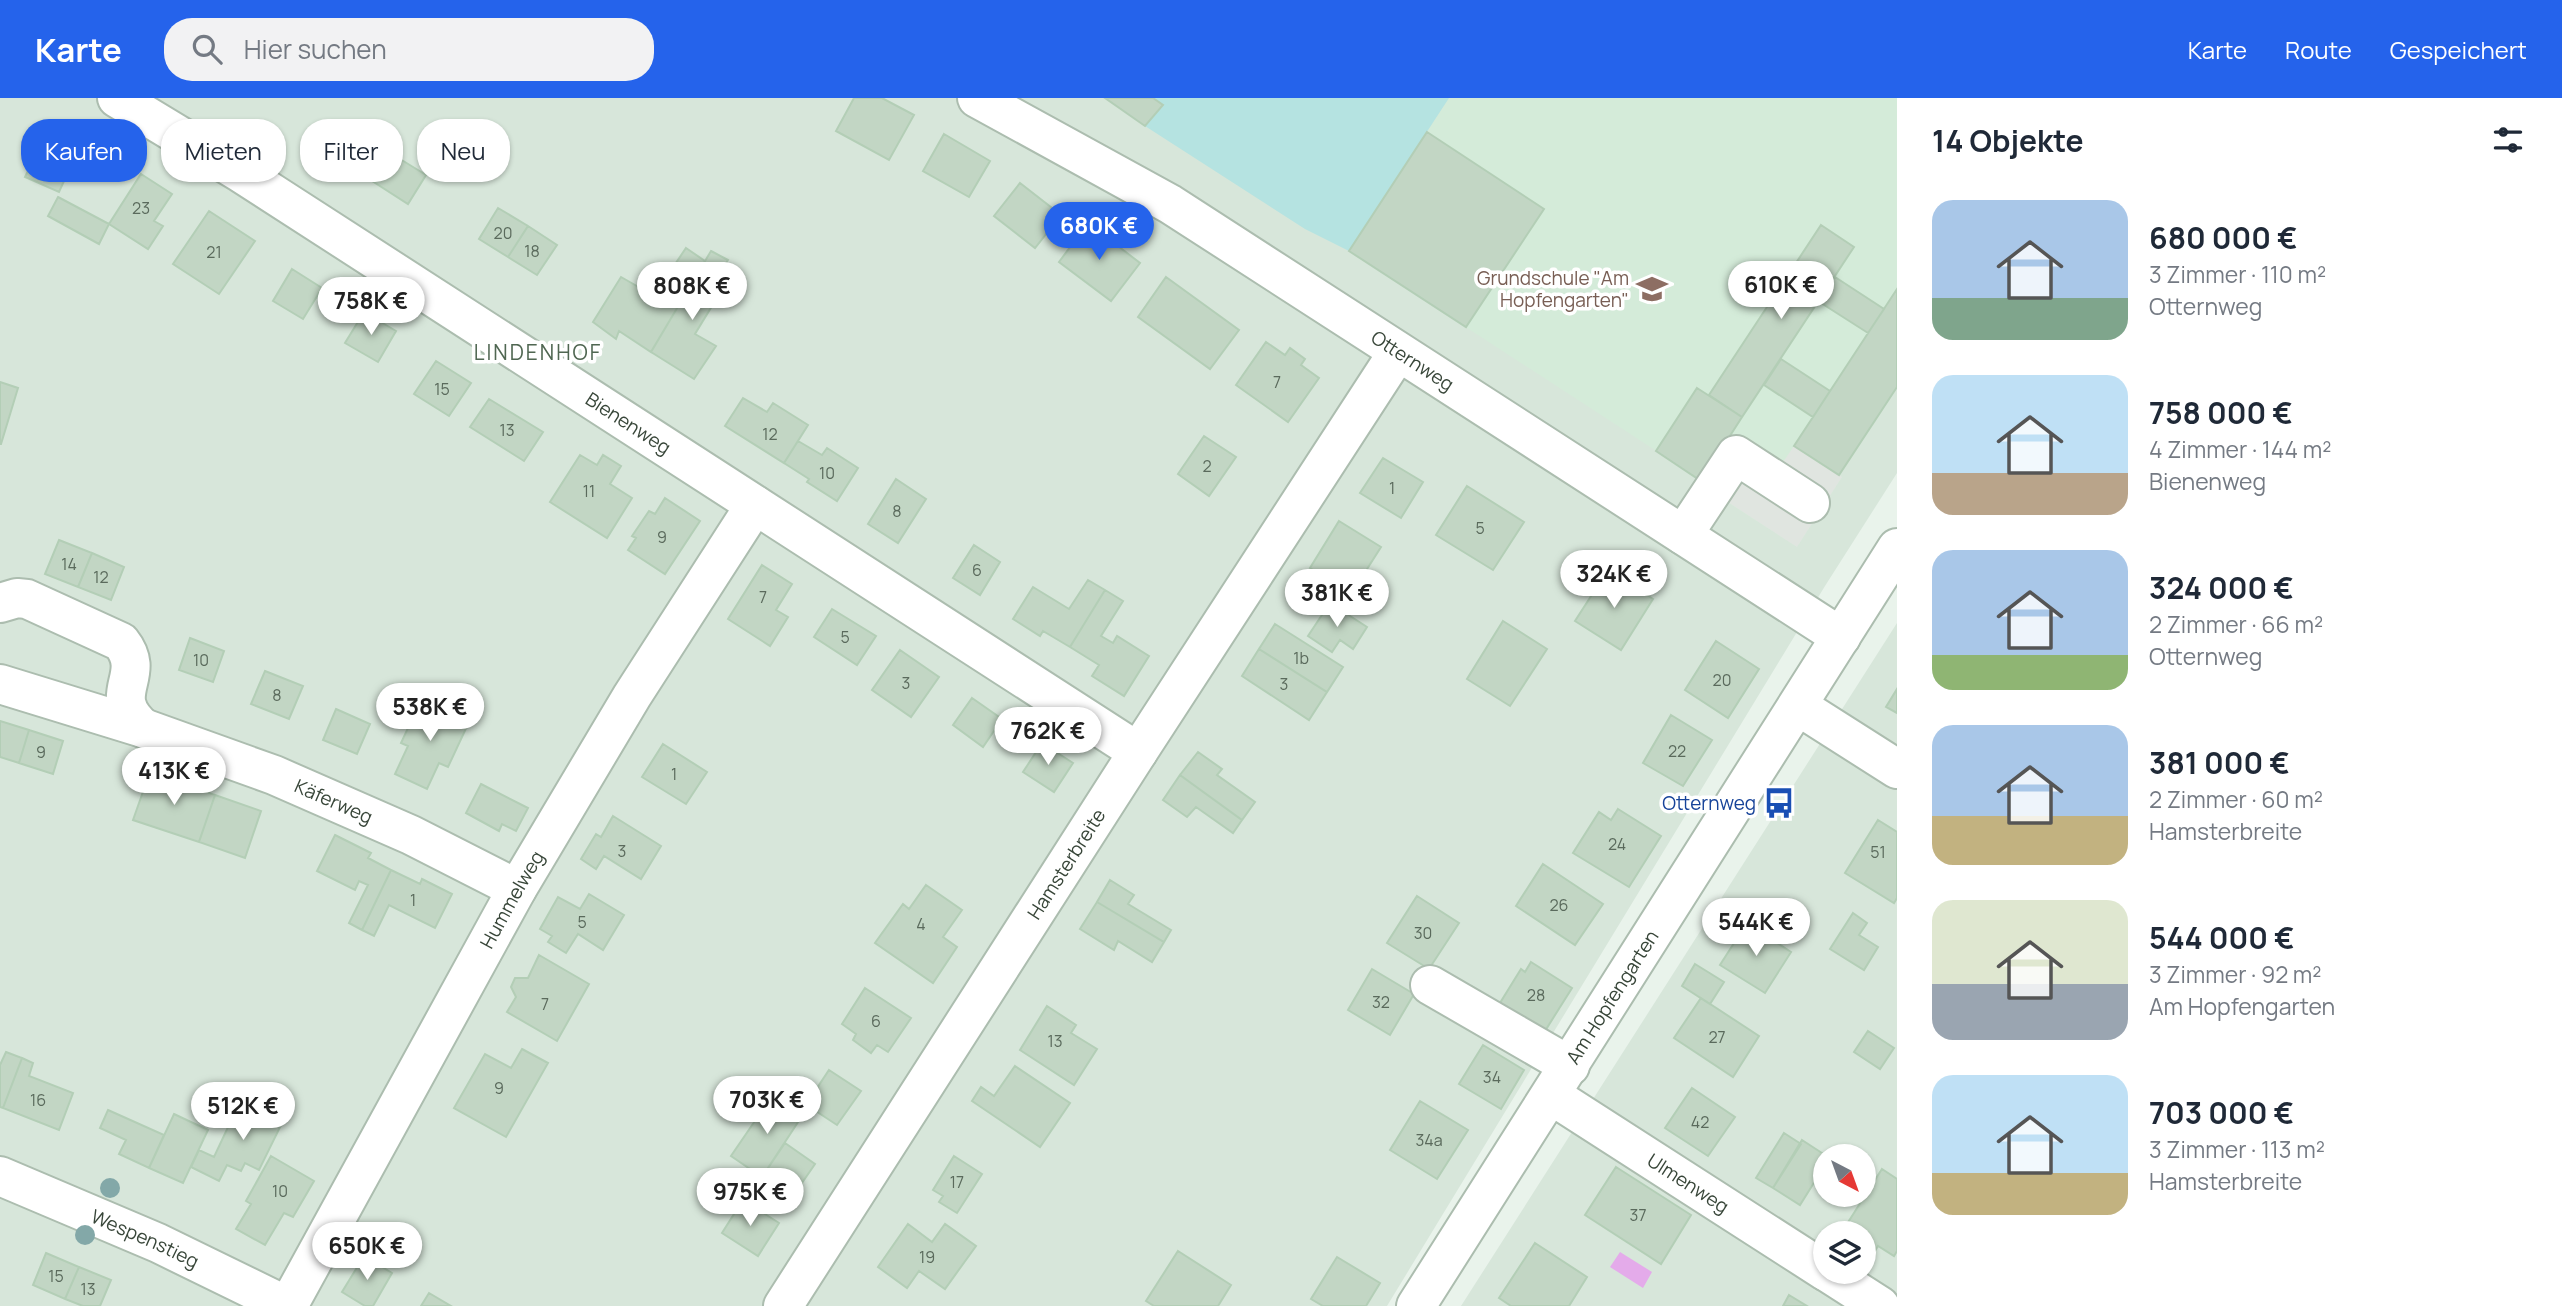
<!DOCTYPE html>
<html lang="de">
<meta charset="utf-8">
<style>
:root{--surface:#fff;--page:#f2f2f3;--text:#1f2937;--muted:#747a83;--accent:#2563eb}
body{margin:0;font-family:Manrope,sans-serif;background:var(--page);color:var(--text);height:100vh;display:flex;flex-direction:column;font-size:26px;white-space:nowrap}
*{box-sizing:border-box;margin:0}
p{font-size:23px;color:var(--muted)}
.icon{flex:none;width:38px;height:38px;fill:none;stroke:currentColor;stroke-width:2;stroke-linecap:round;stroke-linejoin:round}
.map{position:relative;flex:1;overflow:hidden}
.side{display:flex;flex-direction:column;background:var(--surface);width:665px}
.side>*{flex:none}
.guide{position:absolute;left:21px;top:21px;width:665px;height:63px;display:flex;gap:14px}
.needle{width:46px;rotate:139deg}
.tools{position:absolute;left:1813px;top:1046px;display:grid;gap:14px}
.tools a{display:grid;place-items:center;width:63px;height:63px;border-radius:50%;background:var(--surface);box-shadow:0 2px 5px #0004;font-size:35px}
.price{position:absolute;translate:-50% -60px;padding:0 16px;border-radius:24px;background:#fff;color:#222;font-size:23px;line-height:46px;filter:drop-shadow(0 2px 4px #0008)}
.price::after{content:'';position:absolute;left:50%;top:42px;width:21px;height:16px;margin-left:-10px;background:inherit;clip-path:polygon(0 0,100% 0,50% 100%)}
.price.active{background:var(--accent);color:#fff}
ul{padding:0;list-style:none}
li{display:flex;align-items:center;gap:21px;height:175px;padding:0 35px}
li span{display:grid;place-items:center;flex:none;width:196px;height:140px;border-radius:21px;color:#555}
li>.icon{margin-inline-start:auto}
span .icon{width:84px;height:84px;fill:#fffc;stroke-width:1}
li b{font-size:30px}
h2{display:flex;justify-content:space-between;align-items:center;height:84px;padding:0 35px;font-size:30px}
.pill{padding:0 24px;border-radius:28px;background:var(--surface);box-shadow:0 2px 5px #0004;font-size:24px;line-height:63px}
.pill.active{background:var(--accent);color:#fff}
header{display:flex;align-items:center;gap:42px;box-sizing:border-box;height:98px;padding:0 35px;background:var(--accent);color:#fff}
header strong{font-size:33px}
nav{display:flex;gap:38px;margin-inline-start:auto;font-size:24px}
.search{width:490px;height:63px;background:var(--page);display:flex;align-items:center;gap:18px;box-sizing:border-box;padding:0 24px;border-radius:28px;color:var(--muted);font-size:26px}
main{display:flex;flex:1;min-height:0}
.map>svg:first-child{display:block}
.residential{fill:#d7e6da;fill-rule:evenodd}
.education{fill:#d4ebd9}
.green{fill:#b5e3e1}
.parking{fill:#e0e5e0}
.water{fill:#e4abea}
.building{fill:#c2d6c4;stroke:#b3ceb6;stroke-width:2}
.lines{fill:none;stroke-linecap:round;stroke-linejoin:round}
.minor-casing{stroke:#acbdaf;stroke-width:42}
.minor{stroke:#fff;stroke-width:38}
.tree{fill:#83a8a8}
.labels{text-anchor:middle;dominant-baseline:central;stroke-width:7;stroke-linejoin:round;paint-order:stroke}
.number-label{font-size:16px;fill:#5a6a5c}
.education-label{font-size:19px;fill:#785e54;stroke:#fff;text-anchor:end}
.street-label{font-size:19px;fill:#384639;stroke:#fff}
.transit-label{font-size:19px;fill:#164399;stroke:#fff;text-anchor:end}
.neighbourhood-label{font-size:21px;letter-spacing:2px;fill:#506752;stroke:#fff}
</style>
<header>
<strong>Karte</strong>
<div class="search"><svg class="icon" aria-label="search" viewBox="0 0 24 24"><circle cx="10" cy="10" r="6"/><path d="M15 15l6 6"/></svg>Hier suchen</div>
<nav><a>Karte</a><a>Route</a><a>Gespeichert</a></nav>
</header>
<main>
<div class="map">
<svg width="1897" height="1208" viewBox="0 0 1897 1208">
<rect width="100%" height="100%" fill="#e9f3eb"/>
<!-- residential -->
<path class="residential" d="M0,0H1897V375L1825,488L1387,1208H0Z
M1897,525V1208H1461ZM1825,1059H1864V1097H1825ZM1825,1136H1864V1174H1825Z"/>
<!-- education -->
<path class="education" d="M1449,0H1897V289L1839,377L1842,379L1797,449L1699,386L1701,382L1349,153Z"/>
<!-- green -->
<path class="green" d="M1153,0H1449L1349,153L1305,131L1145,28L1163,8Z"/>
<!-- parking -->
<path class="parking" d="M1794,348L1842,379L1797,449L1726,403L1755,358L1777,373Z"/>
<!-- water -->
<path class="water" d="M1620,1154L1652,1174L1643,1190L1610,1169Z"/>
<!-- building -->
<path class="building" d="M854,0H882L914,17L889,62L836,33Z
M1105,0H1153L1163,7L1145,28Z
M49,28L82,44L59,94L25,79Z
M348,28L387,53L369,81L330,56Z
M1427,34L1544,111L1466,229L1349,153Z
M944,36L990,63L969,99L923,73Z
M387,53L426,77L408,106L369,81Z
M141,76L172,96L154,123L163,128L148,151L109,126Z
M1020,85L1061,117L1035,150L994,118Z
M58,99L109,126L99,146L48,118Z
M498,110L528,128L508,159L479,141Z
M209,113L255,143L219,196L173,166Z
M1088,125L1140,165L1111,203L1059,164Z
M1821,127L1854,149L1742,319L1709,297Z
M528,128L557,147L537,177L508,159Z
M686,150L705,163L651,254L619,233L616,241L593,224L621,179L649,195L659,177L665,181Z
M711,153L728,162L714,184L723,190L695,236L716,248L694,281L651,254Z
M292,171L322,190L303,221L273,203Z
M1166,179L1239,232L1210,271L1138,219Z
M1835,179L1884,211L1868,235L1818,203Z
M1897,191V289L1839,377L1794,348Z
M364,214L396,233L378,264L345,245Z
M1266,244L1285,257L1290,250L1305,261L1301,267L1319,280L1288,324L1236,287Z
M1781,261L1830,293L1813,319L1764,287Z
M436,263L471,285L449,318L414,296Z
M0,284L18,290L1,346H0Z
M1697,290L1742,319L1701,383L1656,353Z
M743,300L767,314L773,305L808,327L784,365L725,328Z
M489,301L543,334L524,363L470,329Z
M1204,338L1236,359L1209,398L1178,376Z
M798,343L822,357L827,350L858,370L837,403L807,384L809,381L784,365Z
M580,357L597,367L603,357L621,368L610,386L632,400L607,440L550,404Z
M1383,360L1423,384L1401,420L1360,395Z
M896,381L926,401L898,445L868,426Z
M1467,388L1524,424L1493,472L1436,437Z
M665,400L700,423L665,476L628,452L636,440L632,438L649,413L655,416Z
M1339,423L1381,449L1351,496L1310,470Z
M59,442L92,455L78,489L45,476Z
M974,447L1000,464L980,497L953,480Z
M92,455L124,469L111,502L78,489Z
M762,467L792,486L776,512L788,519L770,548L728,521Z
M1608,472L1653,501L1621,552L1575,523Z
M1315,474L1345,492L1335,508L1305,490Z
M1088,482L1105,492L1070,549L1043,533L1040,538L1013,521L1033,489L1069,511Z
M1105,492L1123,503L1101,538L1113,545L1117,538L1149,558L1124,598L1092,578L1099,567L1070,549Z
M1330,505L1367,529L1353,551L1340,542L1332,554L1308,538Z
M832,511L876,538L857,567L814,539Z
M1503,523L1547,551L1510,608L1467,581Z
M1275,526L1343,569L1327,594L1259,551Z
M190,540L224,553L213,584L179,572Z
M1716,543L1759,571L1728,620L1685,592Z
M1259,551L1327,594L1309,622L1242,578Z
M900,552L939,579L911,619L872,592Z
M265,573L303,588L289,621L251,606Z
M1897,591V615L1886,609Z
M972,600L1002,621L983,649L953,627Z
M421,602L469,624L448,669L439,665L427,691L395,676L408,648L401,645Z
M336,611L370,626L357,656L323,642Z
M1671,617L1712,642L1683,688L1643,665Z
M0,623L29,632L19,665L0,659Z
M29,632L63,643L53,676L19,665Z
M1042,645L1073,665L1054,694L1023,674Z
M663,646L707,674L686,706L642,679Z
M1198,654L1222,671L1217,677L1255,704L1242,722L1180,677Z
M150,674L215,697L199,744L133,722Z
M1180,677L1242,722L1233,735L1196,709L1187,719L1163,702Z
M481,686L528,710L516,733L502,726L499,733L466,715Z
M215,697L261,713L245,760L199,744Z
M1618,711L1661,738L1629,789L1573,755L1599,714L1611,722Z
M613,718L661,748L641,781L604,758L596,771L581,761L596,736L601,739Z
M1878,722L1897,734V800L1894,805L1845,775Z
M335,737L371,755L368,760L391,772L362,832L349,825L368,787L359,783L355,792L317,773Z
M1543,766L1603,806L1575,847L1516,808Z
M391,772L420,786L422,781L452,796L435,830L389,807L374,838L362,832Z
M1110,782L1134,797L1128,806L1171,832L1164,844L1097,804Z
M926,787L962,812L943,839L957,849L933,885L875,845L903,806L909,811Z
M589,796L624,817L603,852L578,836L566,855L548,844L552,838L540,831L558,799L580,811Z
M1417,798L1459,825L1429,871L1387,845Z
M1756,803L1777,817L1764,837L1743,823Z
M1097,804L1164,844L1152,864L1118,843L1114,852L1080,831Z
M1853,815L1867,825L1859,837L1878,849L1864,872L1830,851Z
M1747,825L1791,854L1765,895L1720,867Z
M539,857L589,886L557,943L507,914L516,899L511,889L515,880H528Z
M1531,864L1572,890L1545,933L1500,905L1521,871L1525,874Z
M1695,866L1724,884L1710,906L1682,888Z
M1372,871L1414,896L1390,937L1348,912Z
M865,890L911,920L888,954L877,947L871,955L853,942L856,936L842,926Z
M1701,900L1759,938L1733,979L1674,940Z
M1047,908L1076,927L1071,935L1097,951L1074,987L1020,952Z
M1868,933L1894,950L1880,971L1854,954Z
M1483,947L1524,972L1501,1011L1459,986Z
M522,951L548,965L506,1039L454,1010L485,956L511,970Z
M6,954L22,960L3,1010L0,1009V967Z
M22,960L33,965L29,978L73,995L59,1032L3,1010Z
M1015,968L1070,1005L1040,1049L972,1003L981,989L994,998Z
M829,972L861,993L837,1027L793,998L804,981L817,990Z
M1692,990L1735,1019L1708,1058L1665,1030Z
M772,998L802,1018L762,1079L731,1058Z
M253,999L272,1009L271,1012L285,1019L259,1072L245,1065L241,1073L227,1067L219,1083L191,1069L199,1052L214,1059L230,1025L240,1027Z
M1420,1003L1468,1032L1437,1081L1390,1052Z
M108,1012L164,1037L149,1070L119,1056L126,1042L100,1030Z
M174,1016L208,1032L183,1085L149,1070Z
M1784,1035L1801,1046L1773,1090L1756,1080Z
M1802,1042L1828,1059H1825V1067L1800,1107L1773,1090Z
M785,1045L815,1066L793,1098L762,1079Z
M271,1058L314,1083L293,1119L284,1115L265,1147L236,1131L251,1106L246,1103Z
M954,1058L982,1076L957,1115L939,1104L943,1098L933,1092Z
M1616,1069L1691,1117L1661,1166L1585,1117Z
M1882,1071L1897,1081V1153L1894,1158L1878,1148L1873,1156L1864,1150V1136L1847,1126Z
M743,1102L779,1125L758,1158L722,1135Z
M908,1126L932,1144L945,1126L976,1148L945,1191L919,1173L907,1190L878,1169Z
M1535,1145L1587,1179L1569,1208H1511L1499,1200Z
M1178,1153L1231,1187L1218,1208H1154L1146,1203Z
M46,1155L79,1169L65,1201L33,1187Z
M364,1158L392,1175L373,1208H365L342,1194Z
M1337,1159L1380,1185L1366,1208H1323L1311,1201Z
M79,1169L111,1182L100,1208H83L65,1201Z
M429,1195L451,1208H421Z
M1789,1197L1807,1208H1783Z"/>
<g class="lines">
<defs>
<g id="minor">
<path id="s1" d="M117,0L241,75L1138,654"/>
<path id="s2" d="M977,0L1170,106L1841,539"/>
<path d="M1683,437L1736,357L1810,405"/>
<path d="M0,505L17,500L27,501L121,544C149,579 103,595 143,630"/>
<path id="s3" d="M0,586L143,630L274,677L411,737L517,791"/>
<path d="M1798,608L1897,671"/>
<path d="M1430,887L1570,968"/>
<path id="s4" d="M1551,997L1825,1173"/>
<path id="s5" d="M0,1078L158,1145L287,1208"/>
<path d="M1827,1174L1880,1208"/>
<path id="s6" d="M288,1208L517,791L632,598L755,407"/>
<path id="s7" d="M783,1208L1138,654L1398,254"/>
<path id="s8" d="M1416,1208L1897,450"/>
</g>
</defs>
<!-- minor casing -->
<use href="#minor" class="minor-casing"/>
<!-- minor -->
<use href="#minor" class="minor"/>
</g>
<!-- trees -->
<g class="tree">
<circle cx="110" cy="1090" r="10"/>
<circle cx="85" cy="1137" r="10"/>
</g>
<!-- icons -->
<defs>
<symbol id="school-bare" viewBox="-9 -9 18 18"><path d="M0-5L7-2L0 1L-7-2ZM-4 1L0 2.5L4 1V4Q0 6-4 4Z" fill="#8d6e63" stroke="#fff" stroke-width="2.5" paint-order="stroke"/></symbol>
<symbol id="bus-bare" viewBox="-9 -9 18 18"><path d="M-5-6H5V4H4V6H2V4H-2V6H-4V4H-5ZM-3.5-4V0h7V-4ZM-3.5 1.2v1.5H-2V1.2ZM2 1.2v1.5H3.5V1.2Z" fill="#1a4fb4" stroke="#fff" stroke-width="2.5" paint-order="stroke"/></symbol>
</defs>
<g fill-rule="evenodd">
<use href="#school-bare" x="1630" y="169" width="44" height="44"/>
<use href="#bus-bare" x="1757" y="683" width="44" height="44"/>
</g>
<g class="labels">
<!-- number labels -->
<g class="number-label">
<text x="141" y="110">23</text>
<text x="503" y="135">20</text>
<text x="532" y="153">18</text>
<text x="214" y="154">21</text>
<text x="1277" y="284">7</text>
<text x="442" y="291">15</text>
<text x="507" y="332">13</text>
<text x="770" y="336">12</text>
<text x="1207" y="368">2</text>
<text x="827" y="375">10</text>
<text x="1392" y="390">1</text>
<text x="589" y="393">11</text>
<text x="897" y="413">8</text>
<text x="1480" y="430">5</text>
<text x="662" y="439">9</text>
<text x="69" y="466">14</text>
<text x="977" y="472">6</text>
<text x="101" y="479">12</text>
<text x="763" y="499">7</text>
<text x="845" y="539">5</text>
<text x="1301" y="560">1b</text>
<text x="201" y="562">10</text>
<text x="1722" y="582">20</text>
<text x="906" y="585">3</text>
<text x="1284" y="586">3</text>
<text x="277" y="597">8</text>
<text x="1677" y="653">22</text>
<text x="41" y="654">9</text>
<text x="674" y="676">1</text>
<text x="1617" y="746">24</text>
<text x="622" y="753">3</text>
<text x="1878" y="754">51</text>
<text x="413" y="802">1</text>
<text x="1559" y="807">26</text>
<text x="582" y="824">5</text>
<text x="921" y="826">4</text>
<text x="1423" y="835">30</text>
<text x="1536" y="897">28</text>
<text x="1381" y="904">32</text>
<text x="545" y="906">7</text>
<text x="876" y="923">6</text>
<text x="1717" y="939">27</text>
<text x="1055" y="943">13</text>
<text x="1492" y="979">34</text>
<text x="499" y="990">9</text>
<text x="38" y="1002">16</text>
<text x="1700" y="1024">42</text>
<text x="1429" y="1042">34a</text>
<text x="957" y="1084">17</text>
<text x="280" y="1093">10</text>
<text x="1638" y="1117">37</text>
<text x="927" y="1159">19</text>
<text x="56" y="1178">15</text>
<text x="88" y="1191">13</text>
</g>
<!-- education labels -->
<g class="education-label">
<text x="1629" y="180">Grundschule "Am<tspan x="1629" dy="22">Hopfengarten"</tspan></text>
</g>
<!-- street labels -->
<g class="street-label">
<text stroke="none"><textPath href="#s2" startOffset="509">Otternweg</textPath></text>
<text stroke="none"><textPath href="#s1" startOffset="606">Bienenweg</textPath></text>
<text stroke="none"><textPath href="#s3" startOffset="354">Käferweg</textPath></text>
<text stroke="none"><textPath href="#s7" startOffset="525">Hamsterbreite</textPath></text>
<text stroke="none"><textPath href="#s6" startOffset="464">Hummelweg</textPath></text>
<text stroke="none"><textPath href="#s8" startOffset="366">Am Hopfengarten</textPath></text>
<text stroke="none"><textPath href="#s4" startOffset="163">Ulmenweg</textPath></text>
<text stroke="none"><textPath href="#s5" startOffset="158">Wespenstieg</textPath></text>
</g>
<!-- transit labels -->
<g class="transit-label">
<text x="1756" y="705">Otternweg</text>
</g>
<!-- neighbourhood labels -->
<g class="neighbourhood-label">
<text x="538" y="254">LINDENHOF</text>
</g>
</g>
</svg>
<div class="tools">
<a><svg class="needle" viewBox="-14 -14 28 28"><path d="M0-13l5 13h-10z" fill="#e53935"/><path d="M0 13l5-13h-10z" fill="#747a83"/></svg></a>
<a><svg class="icon" aria-label="layers" viewBox="0 0 24 24"><path d="M12 4l9 5-9 5-9-5zM3 14l9 5 9-5"/></svg></a>
</div>
<b class="price active" style="left:1099px;top:164px">680K €</b>
<b class="price" style="left:1781px;top:223px">610K €</b>
<b class="price" style="left:692px;top:224px">808K €</b>
<b class="price" style="left:371px;top:239px">758K €</b>
<b class="price" style="left:1614px;top:512px">324K €</b>
<b class="price" style="left:1337px;top:531px">381K €</b>
<b class="price" style="left:430px;top:645px">538K €</b>
<b class="price" style="left:1048px;top:669px">762K €</b>
<b class="price" style="left:174px;top:709px">413K €</b>
<b class="price" style="left:1756px;top:860px">544K €</b>
<b class="price" style="left:767px;top:1038px">703K €</b>
<b class="price" style="left:243px;top:1044px">512K €</b>
<b class="price" style="left:750px;top:1130px">975K €</b>
<b class="price" style="left:367px;top:1184px">650K €</b>
<div class="guide">
<a class="pill active">Kaufen</a>
<a class="pill">Mieten</a>
<a class="pill">Filter</a>
<a class="pill">Neu</a>
</div>
</div>
<section class="side">
<h2>14 Objekte<svg class="icon" aria-label="filters" viewBox="0 0 24 24"><path d="M4 7h16M4 17h16"/><circle cx="9" cy="7" r="2"/><circle cx="15" cy="17" r="2"/></svg></h2>
<ul>
<li><span style="background:linear-gradient(#a9c7e8 70%,#7fa58c 0)"><svg class="icon" aria-label="home" viewBox="0 0 24 24"><path d="M3 11l9-7 9 7M6 9v11h12V9"/></svg></span><div><b>680 000 €</b><p>3 Zimmer · 110 m²</p><p>Otternweg</p></div></li>
<li><span style="background:linear-gradient(#bfe0f5 70%,#b9a48a 0)"><svg class="icon" aria-label="home" viewBox="0 0 24 24"><path d="M3 11l9-7 9 7M6 9v11h12V9"/></svg></span><div><b>758 000 €</b><p>4 Zimmer · 144 m²</p><p>Bienenweg</p></div></li>
<li><span style="background:linear-gradient(#a9c7e8 75%,#8fb573 0)"><svg class="icon" aria-label="home" viewBox="0 0 24 24"><path d="M3 11l9-7 9 7M6 9v11h12V9"/></svg></span><div><b>324 000 €</b><p>2 Zimmer · 66 m²</p><p>Otternweg</p></div></li>
<li><span style="background:linear-gradient(#a9c7e8 65%,#c2b280 0)"><svg class="icon" aria-label="home" viewBox="0 0 24 24"><path d="M3 11l9-7 9 7M6 9v11h12V9"/></svg></span><div><b>381 000 €</b><p>2 Zimmer · 60 m²</p><p>Hamsterbreite</p></div></li>
<li><span style="background:linear-gradient(#dfe7d0 60%,#9aa5b1 0)"><svg class="icon" aria-label="home" viewBox="0 0 24 24"><path d="M3 11l9-7 9 7M6 9v11h12V9"/></svg></span><div><b>544 000 €</b><p>3 Zimmer · 92 m²</p><p>Am Hopfengarten</p></div></li>
<li><span style="background:linear-gradient(#bfe0f5 70%,#c2b280 0)"><svg class="icon" aria-label="home" viewBox="0 0 24 24"><path d="M3 11l9-7 9 7M6 9v11h12V9"/></svg></span><div><b>703 000 €</b><p>3 Zimmer · 113 m²</p><p>Hamsterbreite</p></div></li>
</ul>
</section>
</main>
